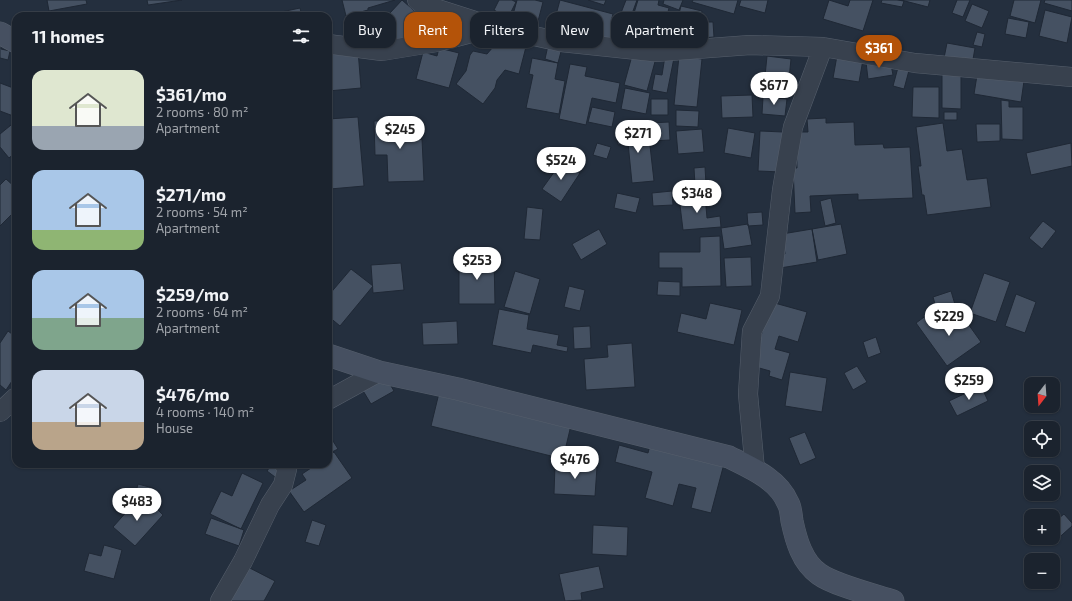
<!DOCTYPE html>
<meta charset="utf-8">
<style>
:root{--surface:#1b232e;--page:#282f3a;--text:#f1f3f6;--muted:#a0a4aa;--line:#39404a;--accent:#b45309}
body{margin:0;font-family:"Exo 2",sans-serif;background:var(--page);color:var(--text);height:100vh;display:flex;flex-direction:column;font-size:15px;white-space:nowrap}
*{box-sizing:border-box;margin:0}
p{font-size:13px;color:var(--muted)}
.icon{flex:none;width:22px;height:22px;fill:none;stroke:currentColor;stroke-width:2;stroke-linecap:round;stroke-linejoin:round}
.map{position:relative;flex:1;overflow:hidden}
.sheet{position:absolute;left:12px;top:12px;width:320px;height:456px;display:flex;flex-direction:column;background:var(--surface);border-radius:12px;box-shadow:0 1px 3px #0004,0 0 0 1px var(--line)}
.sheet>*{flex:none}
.top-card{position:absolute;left:344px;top:12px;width:380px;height:36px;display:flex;gap:8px}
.needle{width:26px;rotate:197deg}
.tools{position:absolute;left:1024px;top:377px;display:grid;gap:8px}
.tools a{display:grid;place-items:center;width:36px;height:36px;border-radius:8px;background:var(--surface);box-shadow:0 1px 3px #0004,0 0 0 1px var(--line);font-size:20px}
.price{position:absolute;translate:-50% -34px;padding:0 9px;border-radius:14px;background:#fff;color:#222;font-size:13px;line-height:26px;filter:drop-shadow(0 1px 2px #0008)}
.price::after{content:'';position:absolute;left:50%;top:24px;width:12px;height:9px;margin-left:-6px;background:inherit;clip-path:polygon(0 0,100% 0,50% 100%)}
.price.on{background:var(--accent);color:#fff}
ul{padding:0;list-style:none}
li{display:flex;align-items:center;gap:12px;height:100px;padding:0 20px}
li span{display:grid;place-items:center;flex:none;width:112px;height:80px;border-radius:12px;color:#555}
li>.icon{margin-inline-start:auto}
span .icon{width:48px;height:48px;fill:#fffc;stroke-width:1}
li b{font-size:17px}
h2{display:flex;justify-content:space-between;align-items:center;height:48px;padding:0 20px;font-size:17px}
.pill{padding:0 14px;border-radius:12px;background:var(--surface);box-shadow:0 1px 3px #0004,0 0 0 1px var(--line);font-size:14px;line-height:36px}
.pill.on{background:var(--accent);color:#fff}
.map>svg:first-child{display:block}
.building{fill:#455162;stroke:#1f2835}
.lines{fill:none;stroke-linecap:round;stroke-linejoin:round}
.street-casing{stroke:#565f6c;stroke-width:20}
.secondary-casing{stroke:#565f6c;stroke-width:23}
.street{stroke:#38414e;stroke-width:19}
.secondary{stroke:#465061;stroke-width:22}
</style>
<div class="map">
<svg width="1072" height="601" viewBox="0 0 1072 601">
<rect width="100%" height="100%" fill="#242f3e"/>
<!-- building -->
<path class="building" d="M47,0H86L87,4L49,11Z
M147,0H182L148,5Z
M342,0H395L368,8V10L346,16Z
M402,0L426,21L402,46L379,25Z
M499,0H512L516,2L508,18L494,10Z
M517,0H535L543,2L536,29L511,22Z
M560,0L613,14L612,18L630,22L623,46L553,26Z
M588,0H606L604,5Z
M626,0H637L629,22L619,18Z
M638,0H659L658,5L669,8L664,27L675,30L670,50L646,43L655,18L634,13Z
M664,0H683L679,10L663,4Z
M693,0H738L734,14L692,2Z
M741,0H768L765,13L739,6Z
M829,0L848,6L850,0H873L863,31L823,19Z
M882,0H897L904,1L902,7L881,3Z
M901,0H930L928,7Z
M957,0H970L963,17L952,13Z
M1014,0H1041L1035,23L1010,16Z
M1045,0H1072V11L1044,3Z
M972,4L989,11L982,28L965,21Z
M681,6L702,11L697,31L676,25Z
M300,8L302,16L267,15Z
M1045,10L1072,17L1067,43L1039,36Z
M1008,18L1029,22L1026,38L1005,34Z
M702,22H713L714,37L703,38Z
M977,32L985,34L982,47L973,45Z
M496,35L527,43L519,74L505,70L497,80L495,88L483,104L456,84L466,71L470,55L473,51L487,54L493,47Z
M0,37L3,38L1,49L10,51L8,60L0,58Z
M549,41L563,44L558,63L545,59Z
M947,43L975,48L972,65L944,58Z
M439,48L459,53L449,88L416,79L423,52L437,56Z
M358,50L361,88L328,91V53Z
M838,50L864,54L859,82L833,78Z
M633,52L656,58L647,91L624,85Z
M665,56L674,58L667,93L652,90L655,74L662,75Z
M679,56L702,59L697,107L674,105Z
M767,56L791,59L789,79L765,76Z
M532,58L558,63L555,79L565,81L559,114L526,108L533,75L529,74Z
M890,59L893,75L868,79L866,62Z
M900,60L911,63L904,89L893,86Z
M570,64L587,67L585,76L620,83L616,103L592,98L586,125L559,119Z
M978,69L1024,81L1021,102L974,94Z
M942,74H961V109L942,108Z
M0,83L16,89V117L0,111Z
M913,87H939V118L912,117Z
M625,88L650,93L646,114L621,109Z
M752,95L753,117L722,118L721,96Z
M763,97L787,99L785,116L762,114Z
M651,99H668V115H651Z
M1001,100L1009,101V107H1023V140L1002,139Z
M592,107L615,112L612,127L588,122Z
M676,110L699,111L698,127L676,126Z
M944,112H957V120H944Z
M358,117L364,186L330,189L328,119Z
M826,118V123L854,122L855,145L883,144L884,148L910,147L913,198L858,200V194L810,196L811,212L795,213L793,168H797L796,132H808L807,119Z
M412,120L413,139H422L424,181L388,182L387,155H375L374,121Z
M16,121V152L9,158L0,147V134Z
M669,122L670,140L651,141L650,123Z
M943,123L947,151L962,149L967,180L987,178L991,207L927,215L924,195H922L918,166H921L916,127Z
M976,124H1000V141L977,142Z
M648,128L654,181L632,183L628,143L618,145L617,131Z
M728,128L755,133L751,158L724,153Z
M702,129L704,152L678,154L676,131Z
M760,131L783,132L781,172L758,171Z
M597,143L611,147L607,159L593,155Z
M1071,143L1072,166L1031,175L1026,153Z
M562,161L580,173L561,202L542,189Z
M705,167L706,184L695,185L694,168Z
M6,179L16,188V210L0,226V185Z
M672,191L673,205L653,206L652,193Z
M617,193L640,198L636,213L614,208Z
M705,195L707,218L720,216L721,227L683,230L679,197Z
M831,198L836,223L825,226L820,201Z
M527,207L543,209L540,240L524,239Z
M762,212L763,225L748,226L747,213Z
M1043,221L1056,231L1042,249L1029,238Z
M748,224L752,245L724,249L721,228Z
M841,224L847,254L818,260L812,229Z
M599,229L607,244L581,260L572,244Z
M812,229L817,262L780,268L779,255L785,254L782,234Z
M720,236L721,286L682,287V268H659V252H700V237Z
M751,257L752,286L726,287L724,258Z
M494,258L495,304H459V259Z
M401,263L404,290L373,293L371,265Z
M351,269L373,286L340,326L328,316V296Z
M515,271L540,279L530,314L504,307Z
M984,273L1010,282L996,322L970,313Z
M658,281L680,282V296L657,295Z
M569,286L585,290L580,311L564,307Z
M951,291L959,318L941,324L933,297Z
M1016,294L1036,302L1025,333L1005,326Z
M771,302L807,312L798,342L779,336L775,349L790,353L782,380L769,376L770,371L752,366Z
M710,303L742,310L734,345L677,332L681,313L706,319Z
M499,309L529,315L527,329L559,335L557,345L568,347L567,352L533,345L531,353L492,345Z
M931,312L942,328L961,314L981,342L947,366L916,323Z
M457,321L458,344L423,345L422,323Z
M590,326L591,348L574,349L573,327Z
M8,331L16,337V375L6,390L0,385V343Z
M876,337L881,353L868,358L863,342Z
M632,343L635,387L586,390L584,359L608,357L607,345Z
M857,366L867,382L853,390L844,373Z
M790,372L827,378L822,412L785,406Z
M385,376L394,391L371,404L362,389Z
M981,386L988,401L957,416L949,401Z
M439,393L572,421L563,459L431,426Z
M805,432L816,458L800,465L789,438Z
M328,433L338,449L328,454Z
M651,441L725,460L711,513L691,508L696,488L679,484L673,506L645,498L652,472L615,462L619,445L648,453Z
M334,452L352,478L304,512L289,491L306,480L302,474L317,464H328V456Z
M272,464H280L283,466L275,477L267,471Z
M555,465L597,467L595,496L554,494Z
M242,473L263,483L241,529L210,514L221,491L232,496Z
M138,484L153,488L150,500L135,496Z
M137,500L149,511L154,506L163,515L135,546L113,527Z
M1064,514L1072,523V526L1053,543L1048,538H1053V523Z
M211,518L244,530L239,546L205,534Z
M312,520L326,525L319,546L305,542Z
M593,525L628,527L627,556L592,554Z
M104,545L122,550L114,579L84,571L89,553L101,556Z
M244,565L275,581L264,601H226Z
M599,566L604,588L581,593L582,600L565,601L559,574Z"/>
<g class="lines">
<defs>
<path id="street" d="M417,0L422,4L494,27L561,42L656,52L750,45L823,47L915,63L1072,77
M328,44L382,51L437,42L494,27
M328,400L379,372
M0,412L16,397
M755,470L748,394L752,331L770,296L782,190L793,127L823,47
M220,601L243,561L270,505L283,485L287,469L284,464"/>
<path id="secondary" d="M0,33L16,42
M328,355L379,372L458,389L729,457C751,468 778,479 788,503C791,508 791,515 792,521C796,540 802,562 819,574C834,585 874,595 893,601"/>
</defs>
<!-- street casing -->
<use href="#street" class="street-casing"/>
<!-- secondary casing -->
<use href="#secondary" class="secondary-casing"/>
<!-- street -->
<use href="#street" class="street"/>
<!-- secondary -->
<use href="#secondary" class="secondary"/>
</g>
</svg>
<div class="tools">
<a><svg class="needle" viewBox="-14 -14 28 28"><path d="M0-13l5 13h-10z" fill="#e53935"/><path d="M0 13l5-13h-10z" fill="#a0a4aa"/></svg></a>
<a><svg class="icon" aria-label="locate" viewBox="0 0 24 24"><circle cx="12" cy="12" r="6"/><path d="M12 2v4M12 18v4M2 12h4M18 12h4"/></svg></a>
<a><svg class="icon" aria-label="layers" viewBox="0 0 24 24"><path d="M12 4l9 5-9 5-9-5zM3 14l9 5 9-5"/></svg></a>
<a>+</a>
<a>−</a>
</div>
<b class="price on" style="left:879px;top:69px">$361</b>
<b class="price" style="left:774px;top:106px">$677</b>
<b class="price" style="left:400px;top:150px">$245</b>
<b class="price" style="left:638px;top:154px">$271</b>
<b class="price" style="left:561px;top:181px">$524</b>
<b class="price" style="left:697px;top:214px">$348</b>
<b class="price" style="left:477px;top:281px">$253</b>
<b class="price" style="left:949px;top:337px">$229</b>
<b class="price" style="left:969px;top:401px">$259</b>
<b class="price" style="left:575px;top:480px">$476</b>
<b class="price" style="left:137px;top:522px">$483</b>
<div class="top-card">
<a class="pill">Buy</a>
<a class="pill on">Rent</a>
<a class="pill">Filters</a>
<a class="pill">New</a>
<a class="pill">Apartment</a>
</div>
<section class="sheet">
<h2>11 homes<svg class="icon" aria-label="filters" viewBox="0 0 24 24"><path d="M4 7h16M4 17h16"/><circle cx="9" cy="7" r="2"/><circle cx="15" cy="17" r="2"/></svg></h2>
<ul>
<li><span style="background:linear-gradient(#dfe7d0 70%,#9aa5b1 0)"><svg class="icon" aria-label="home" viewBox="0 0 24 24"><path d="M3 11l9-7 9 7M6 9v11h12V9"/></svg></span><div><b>$361/mo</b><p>2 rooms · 80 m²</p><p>Apartment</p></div></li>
<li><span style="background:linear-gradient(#a9c7e8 75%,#8fb573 0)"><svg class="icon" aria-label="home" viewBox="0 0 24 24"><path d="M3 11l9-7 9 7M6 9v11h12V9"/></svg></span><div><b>$271/mo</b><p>2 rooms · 54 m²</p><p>Apartment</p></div></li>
<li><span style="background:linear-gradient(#a9c7e8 60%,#7fa58c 0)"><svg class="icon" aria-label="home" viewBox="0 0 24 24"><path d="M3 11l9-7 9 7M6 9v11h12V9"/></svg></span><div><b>$259/mo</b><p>2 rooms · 64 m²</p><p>Apartment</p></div></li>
<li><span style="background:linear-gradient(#c9d6e8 65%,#b9a48a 0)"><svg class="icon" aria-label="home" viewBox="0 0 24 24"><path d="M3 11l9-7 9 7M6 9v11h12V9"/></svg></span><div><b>$476/mo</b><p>4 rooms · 140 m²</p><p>House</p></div></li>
</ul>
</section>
</div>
